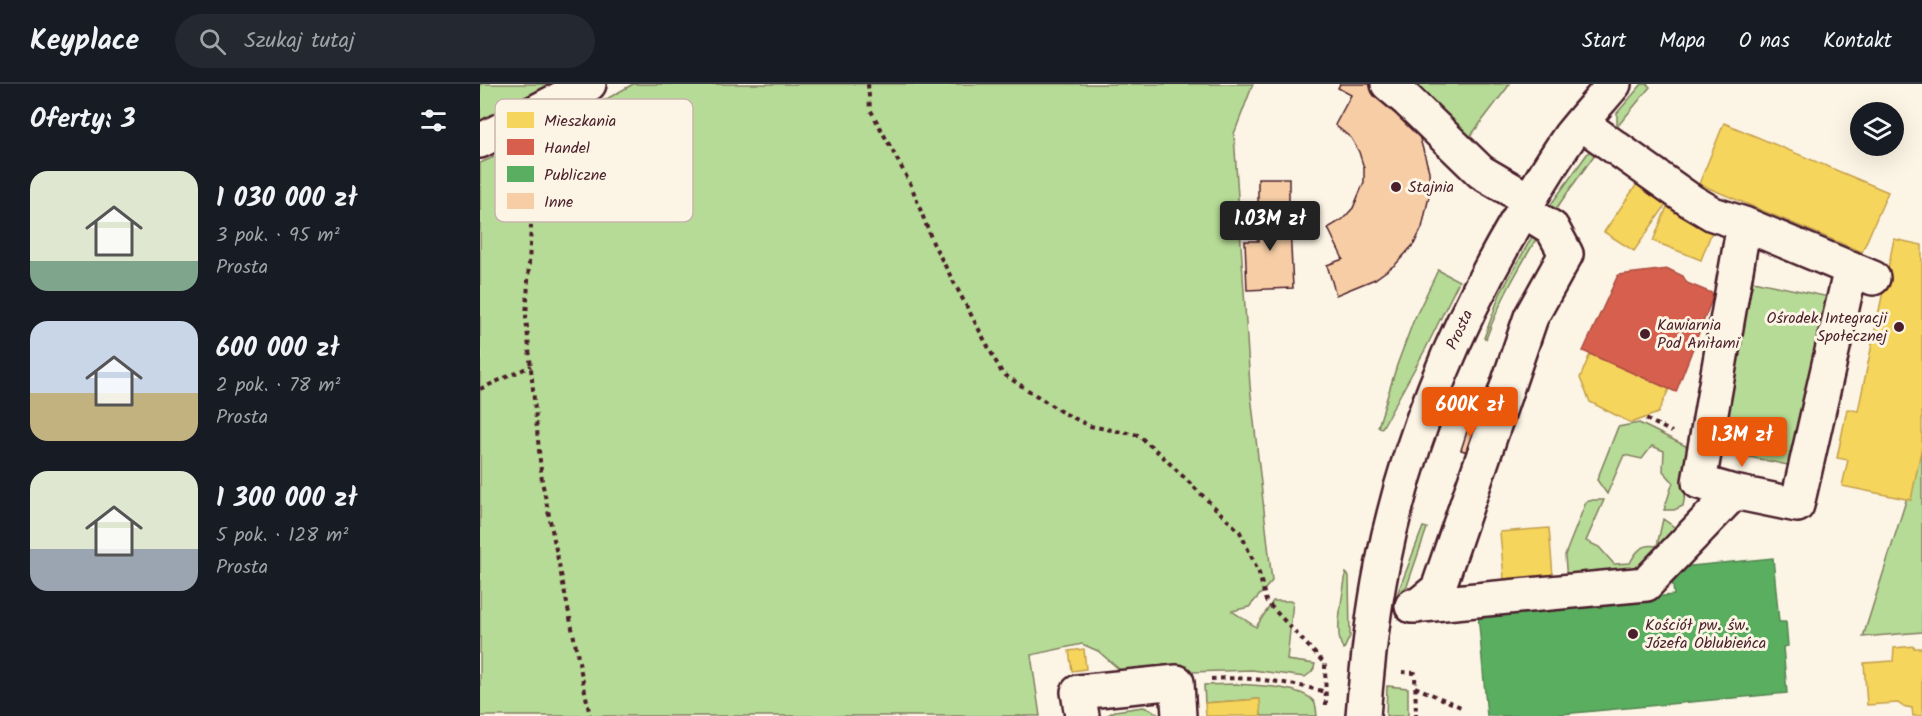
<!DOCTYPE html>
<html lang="pl">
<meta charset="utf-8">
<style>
:root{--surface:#171b24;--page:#242831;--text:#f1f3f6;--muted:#9ea1a6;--line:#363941;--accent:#ea580c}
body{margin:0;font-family:Kalam,sans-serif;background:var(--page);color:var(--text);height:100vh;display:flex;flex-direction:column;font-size:22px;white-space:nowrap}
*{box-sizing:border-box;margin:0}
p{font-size:20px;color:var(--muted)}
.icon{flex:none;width:33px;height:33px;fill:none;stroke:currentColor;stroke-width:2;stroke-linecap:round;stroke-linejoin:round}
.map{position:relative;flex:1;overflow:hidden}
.sheet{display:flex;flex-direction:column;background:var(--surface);width:480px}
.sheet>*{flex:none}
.fabs{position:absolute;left:1370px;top:18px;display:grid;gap:12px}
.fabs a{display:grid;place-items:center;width:54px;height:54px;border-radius:50%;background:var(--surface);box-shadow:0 6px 24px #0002;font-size:30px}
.price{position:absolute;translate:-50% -51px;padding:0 14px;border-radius:6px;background:var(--accent);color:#fff;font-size:20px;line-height:39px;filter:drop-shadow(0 2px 3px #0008)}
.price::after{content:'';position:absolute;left:50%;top:36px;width:18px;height:14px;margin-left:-9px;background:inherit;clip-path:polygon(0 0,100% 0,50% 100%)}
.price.selected{background:#222;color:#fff}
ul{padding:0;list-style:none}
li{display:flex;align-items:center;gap:18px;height:150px;padding:0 30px}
li span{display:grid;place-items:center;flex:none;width:168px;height:120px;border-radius:18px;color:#555}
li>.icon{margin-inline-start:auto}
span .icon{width:72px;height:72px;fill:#fffc;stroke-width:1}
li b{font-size:26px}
h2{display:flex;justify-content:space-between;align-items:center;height:72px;padding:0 30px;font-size:26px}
header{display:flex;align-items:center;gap:36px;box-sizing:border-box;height:84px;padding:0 30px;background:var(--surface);border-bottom:2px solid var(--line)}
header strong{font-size:28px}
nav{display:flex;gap:33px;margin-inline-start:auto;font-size:21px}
.search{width:420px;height:54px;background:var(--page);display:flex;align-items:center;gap:15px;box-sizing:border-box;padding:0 21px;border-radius:33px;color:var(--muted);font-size:22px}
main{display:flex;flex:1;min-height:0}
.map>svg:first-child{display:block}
.green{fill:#b6db96;stroke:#807d60;stroke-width:1.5}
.homes{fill:#f6d55c;stroke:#c29e4d;stroke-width:1.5}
.shops{fill:#d6604d;stroke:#ac4c43;stroke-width:1.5}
.public{fill:#5aae61;stroke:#558351;stroke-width:1.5}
.building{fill:#f6cda5;stroke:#4a1f2b;stroke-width:1.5}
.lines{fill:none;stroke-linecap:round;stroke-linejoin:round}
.minor-casing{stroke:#4a1f2b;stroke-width:38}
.path{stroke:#4a1f2b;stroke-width:4;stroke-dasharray:4.5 4.5;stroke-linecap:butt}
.minor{stroke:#fcf5e5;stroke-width:33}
.poi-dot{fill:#4a1f2b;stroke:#fcf5e5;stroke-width:2}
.labels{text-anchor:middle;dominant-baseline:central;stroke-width:6;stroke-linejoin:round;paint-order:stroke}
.poi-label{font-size:16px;fill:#4a1f2b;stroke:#fcf5e5;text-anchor:start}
.street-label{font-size:16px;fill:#4a1f2b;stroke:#fcf5e5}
.key{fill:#fcf5e5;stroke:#c7b5ad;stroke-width:1.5}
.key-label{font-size:16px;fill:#4a1f2b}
</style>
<header>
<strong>Keyplace</strong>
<div class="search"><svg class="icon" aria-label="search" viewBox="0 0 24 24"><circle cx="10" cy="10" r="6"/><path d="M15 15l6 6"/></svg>Szukaj tutaj</div>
<nav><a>Start</a><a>Mapa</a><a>O nas</a><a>Kontakt</a></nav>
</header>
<main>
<section class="sheet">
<h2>Oferty: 3<svg class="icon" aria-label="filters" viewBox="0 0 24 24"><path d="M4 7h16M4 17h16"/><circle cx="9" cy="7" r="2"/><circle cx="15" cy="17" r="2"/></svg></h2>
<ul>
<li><span style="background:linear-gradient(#dfe7d0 75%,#7fa58c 0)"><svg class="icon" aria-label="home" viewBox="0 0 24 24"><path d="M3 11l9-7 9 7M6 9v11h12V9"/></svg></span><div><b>1 030 000 zł</b><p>3 pok. · 95 m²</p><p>Prosta</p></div></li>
<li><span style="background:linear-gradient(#c9d6e8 60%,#c2b280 0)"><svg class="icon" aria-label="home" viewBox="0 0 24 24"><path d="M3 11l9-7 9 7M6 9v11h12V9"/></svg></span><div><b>600 000 zł</b><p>2 pok. · 78 m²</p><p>Prosta</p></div></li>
<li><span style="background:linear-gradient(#dfe7d0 65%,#9aa5b1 0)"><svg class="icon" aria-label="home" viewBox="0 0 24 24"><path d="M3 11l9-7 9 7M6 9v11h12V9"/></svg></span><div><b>1 300 000 zł</b><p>5 pok. · 128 m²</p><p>Prosta</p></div></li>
</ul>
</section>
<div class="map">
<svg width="1442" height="632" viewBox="0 0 1442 632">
<rect width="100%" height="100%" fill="#fcf5e5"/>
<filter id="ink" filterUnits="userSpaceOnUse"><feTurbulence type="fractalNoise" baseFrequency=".0167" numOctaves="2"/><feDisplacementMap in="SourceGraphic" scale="12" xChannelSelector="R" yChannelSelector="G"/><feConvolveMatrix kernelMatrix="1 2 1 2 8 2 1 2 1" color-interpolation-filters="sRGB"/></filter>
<g filter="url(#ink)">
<!-- green -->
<path class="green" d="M0,0H79L0,41Z
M153,0H773L754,50L770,302L792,497L769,523L752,527L776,543L793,517H813L807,576L835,580C834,587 831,589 825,593L772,586L649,590L640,586L618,567L602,560L551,571L560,632H0V79L56,55Z
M928,0H1030L986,58Z
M1162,0H1167L1170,3L1137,43V29Z
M1120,63L1073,129L1067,126L1110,66Z
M1061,147C1040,182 1020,216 1006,255L1004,254L1020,210L1053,151Z
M958,186L979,197L946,264L902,344L898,343L917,281L933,238Z
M1273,197L1349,213L1313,382L1235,366Z
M1159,339L1214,366L1203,422L1194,426H1184L1193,398L1183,387L1184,367L1172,362L1162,375L1144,371L1127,410L1117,396L1138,343Z
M1442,366V548L1383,553Z
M1113,416H1124L1106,457L1119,463L1134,480L1150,479C1156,467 1163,459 1177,462L1183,435L1197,445L1166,487L1087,499L1085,471L1106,418Z
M943,443L947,444L927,502L917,511Z
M866,489L869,492L870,552L864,565C852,554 864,506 866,489Z
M754,600C772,601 823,602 834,618C837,622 836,627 837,632H781L779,615L725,619L724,601Z
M907,602L928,604V632H906Z
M663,623L672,626L680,632H626L635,627Z"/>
<!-- homes -->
<path class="homes" d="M1244,39L1408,108L1382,168L1219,100Z
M1161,94L1190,115L1154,167L1124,148Z
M1189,118L1236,137L1221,176L1173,157Z
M1414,155L1442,161V362L1431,416L1362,402L1368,376L1357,374L1367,325L1378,327Z
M1110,270L1189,305L1178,329L1151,339L1110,318L1100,294Z
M1069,444L1073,492L1024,495L1020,448Z
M1434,562V564H1442V632H1433L1432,624L1422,622L1418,619L1387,621L1384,579L1413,577L1414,564Z
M604,565L606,585L592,587L589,567Z
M780,615L781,632H726L725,619Z"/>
<!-- shops -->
<path class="shops" d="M1188,185L1203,192L1207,199L1234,210L1196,308L1103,267L1138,191Z"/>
<!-- public -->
<path class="public" d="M1293,474L1299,538H1306L1308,562L1303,563L1307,609L1061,632H1007L998,529L1194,511L1191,484Z"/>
<!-- building -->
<path class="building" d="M860,0H900L939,51L949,87L950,108L942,144L934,160L916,180L895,195L856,211L847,181L863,175L848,144L863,135L873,124L884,98V84L879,68L871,54L855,41L871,11L858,4Z
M778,94H809V122H778Z
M809,123L813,204L767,206L765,157H779L777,125Z
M990,338L1000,341L991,369L981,366Z"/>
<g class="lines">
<defs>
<path id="minor" d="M908,0L927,16L1001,88L1049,116
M1101,39L1211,117L1233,130L1264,140L1393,194
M0,57L109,0
M1264,140L1219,398L1254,408L1317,421L1371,184
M932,522L1166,500L1254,408
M937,522L958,505L1051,233L1086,170L1072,144L1043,126
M602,632L598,608L697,598L699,632
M883,632C887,582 892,532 902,483C926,361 974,244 1037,137C1054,108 1071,79 1090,52C1104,34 1120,17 1134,0"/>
</defs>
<!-- minor casing -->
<use href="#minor" class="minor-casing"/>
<!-- path -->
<path class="path" d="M388,0L390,25L431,101L453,159L522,289L580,327L610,342L658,351L680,370L760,448L779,489L786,517L845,580L846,622
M55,69L46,234L62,397L110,632
M0,305L51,282
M1166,335L1192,348
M922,588L935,589L936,632
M731,595C771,592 807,598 846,608
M935,603L983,624"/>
<!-- minor -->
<use href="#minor" class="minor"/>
</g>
</g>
<!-- markers -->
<g class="poi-dot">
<circle cx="916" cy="103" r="6"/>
<circle cx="1419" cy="243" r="6"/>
<circle cx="1165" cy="250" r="6"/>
<circle cx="1153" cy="550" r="6"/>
</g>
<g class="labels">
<!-- poi labels -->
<g class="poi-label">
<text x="928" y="103">Stajnia</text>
<text x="1407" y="234" text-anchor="end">Ośrodek Integracji<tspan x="1407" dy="18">Społecznej</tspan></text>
<text x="1177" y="241">Kawiarnia<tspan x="1177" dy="18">Pod Aniłami</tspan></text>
<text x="1165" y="541">Kościół pw. św.<tspan x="1165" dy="18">Józefa Oblubieńca</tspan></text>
</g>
<!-- street labels -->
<g class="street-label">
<text transform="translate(980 246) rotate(-65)">Prosta</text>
</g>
</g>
<!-- legend -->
<rect x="15" y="15" width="198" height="123" rx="9" class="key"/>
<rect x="27" y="28" width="27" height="16" fill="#f6d55c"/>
<rect x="27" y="55" width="27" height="16" fill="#d6604d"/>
<rect x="27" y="82" width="27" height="16" fill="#5aae61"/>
<rect x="27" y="109" width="27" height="16" fill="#f6cda5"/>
<g class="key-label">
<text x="64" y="42">Mieszkania</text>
<text x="64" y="69">Handel</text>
<text x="64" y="96">Publiczne</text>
<text x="64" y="123">Inne</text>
</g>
</svg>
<div class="fabs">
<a><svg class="icon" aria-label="layers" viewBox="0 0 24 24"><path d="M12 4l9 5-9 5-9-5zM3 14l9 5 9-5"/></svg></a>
</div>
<b class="price selected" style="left:790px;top:168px">1.03M zł</b>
<b class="price" style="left:990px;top:354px">600K zł</b>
<b class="price" style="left:1262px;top:384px">1.3M zł</b>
</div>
</main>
